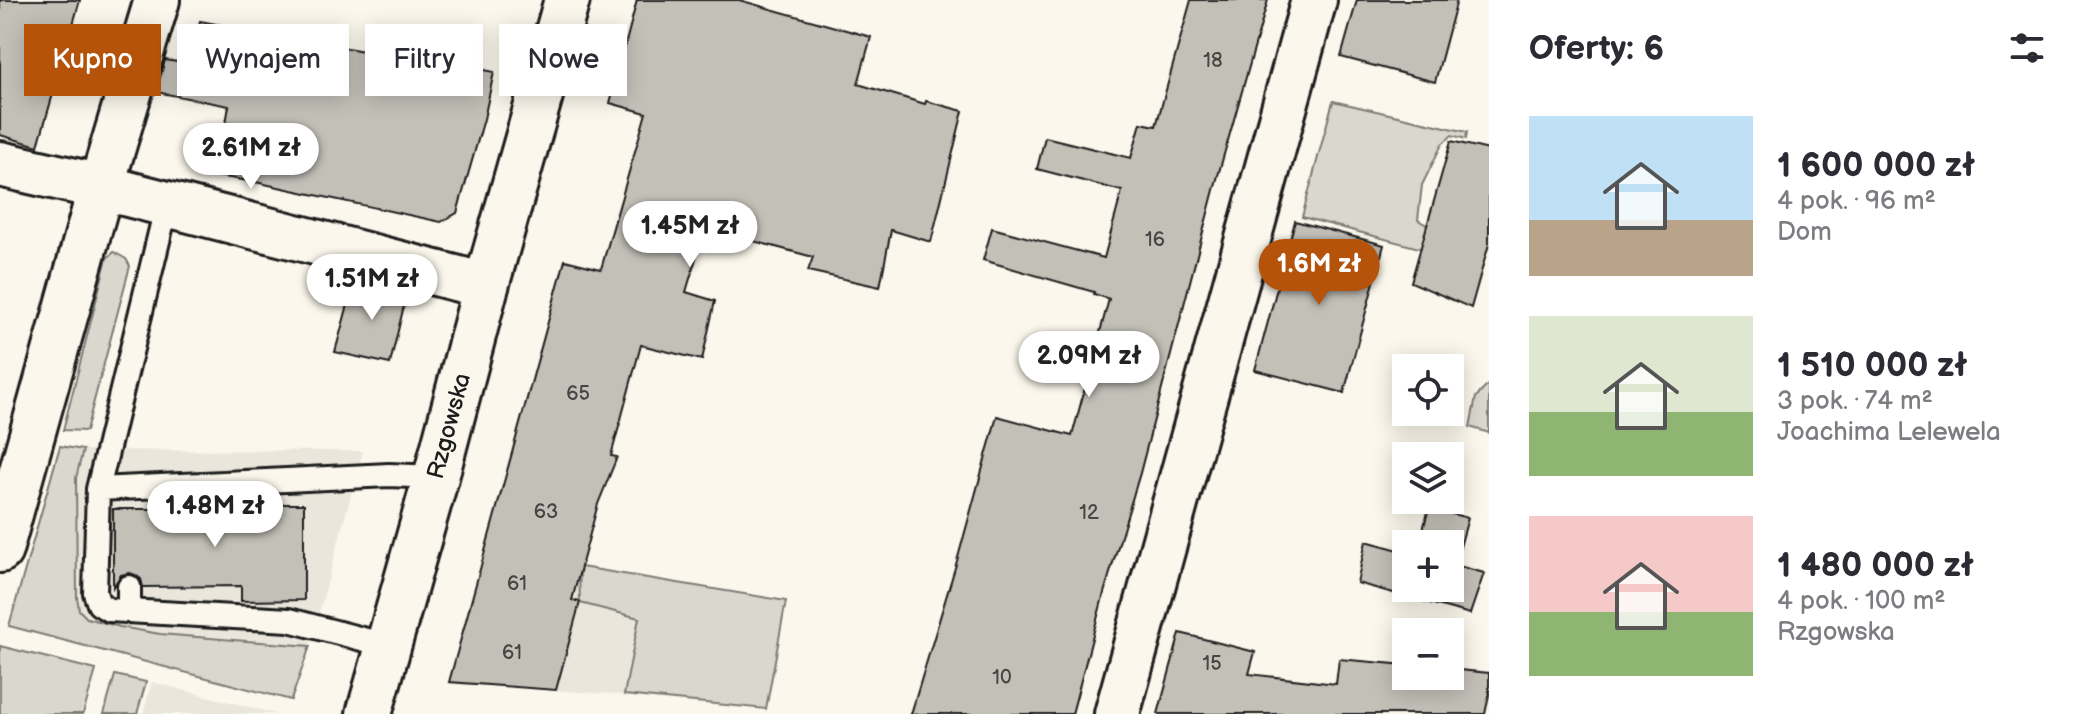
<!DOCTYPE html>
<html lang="pl">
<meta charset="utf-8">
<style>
:root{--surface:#fff;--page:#f2f2f3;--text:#2b2b33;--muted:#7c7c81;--accent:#b45309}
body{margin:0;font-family:"Balsamiq Sans",sans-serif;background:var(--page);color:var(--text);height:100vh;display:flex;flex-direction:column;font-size:30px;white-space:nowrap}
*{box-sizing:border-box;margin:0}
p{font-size:26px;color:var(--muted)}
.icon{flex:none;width:44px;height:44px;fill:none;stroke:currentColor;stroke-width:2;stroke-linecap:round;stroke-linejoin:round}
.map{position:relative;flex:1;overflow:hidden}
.side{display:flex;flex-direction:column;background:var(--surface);width:600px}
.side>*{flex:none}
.banner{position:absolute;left:24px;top:24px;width:760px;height:72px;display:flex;gap:16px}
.controls{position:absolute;left:1392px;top:354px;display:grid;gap:16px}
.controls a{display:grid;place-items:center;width:72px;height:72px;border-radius:0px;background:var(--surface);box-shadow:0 4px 20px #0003;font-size:40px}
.price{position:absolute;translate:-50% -68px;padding:0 18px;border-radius:28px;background:#fff;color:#222;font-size:26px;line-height:52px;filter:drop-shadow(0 2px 4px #0008)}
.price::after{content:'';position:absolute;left:50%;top:48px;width:24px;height:18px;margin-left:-12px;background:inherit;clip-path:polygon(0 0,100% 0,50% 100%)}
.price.selected{background:var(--accent);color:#fff}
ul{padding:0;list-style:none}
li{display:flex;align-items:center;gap:24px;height:200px;padding:0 40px}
li span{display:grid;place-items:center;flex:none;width:224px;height:160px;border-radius:0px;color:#555}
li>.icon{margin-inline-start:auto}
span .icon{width:96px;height:96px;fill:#fffc;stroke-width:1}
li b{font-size:34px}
h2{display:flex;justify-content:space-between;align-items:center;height:96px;padding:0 40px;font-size:34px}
.tag{padding:0 28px;border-radius:0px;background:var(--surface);box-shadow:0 4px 20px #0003;font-size:28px;line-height:72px}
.tag.selected{background:var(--accent);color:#fff}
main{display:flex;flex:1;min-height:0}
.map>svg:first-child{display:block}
.built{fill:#eae6dc}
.green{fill:#dad7ce;stroke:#7b7a75;stroke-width:2}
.building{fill:#c3c0b8;stroke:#1c1c1c;stroke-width:2}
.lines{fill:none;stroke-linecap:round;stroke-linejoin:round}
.lane-casing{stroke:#1c1c1c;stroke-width:28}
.street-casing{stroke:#1c1c1c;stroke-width:50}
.secondary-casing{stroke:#1c1c1c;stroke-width:50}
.lane{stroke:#fbf7ec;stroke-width:22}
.street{stroke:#fbf7ec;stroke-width:44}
.secondary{stroke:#fbf7ec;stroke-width:44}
.labels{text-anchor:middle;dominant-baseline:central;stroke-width:7;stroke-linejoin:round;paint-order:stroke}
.number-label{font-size:20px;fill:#464543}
.street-label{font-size:24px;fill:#1c1c1c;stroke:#fbf7ec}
</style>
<main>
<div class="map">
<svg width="1489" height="714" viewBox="0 0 1489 714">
<rect width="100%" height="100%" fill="#fbf7ec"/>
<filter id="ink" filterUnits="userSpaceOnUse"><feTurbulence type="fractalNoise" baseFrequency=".0125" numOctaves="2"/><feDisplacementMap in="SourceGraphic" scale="16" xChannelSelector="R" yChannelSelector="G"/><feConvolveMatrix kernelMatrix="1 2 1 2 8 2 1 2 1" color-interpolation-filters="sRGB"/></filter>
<g filter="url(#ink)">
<!-- built -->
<path class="built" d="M83,450L363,451L310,646L160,634L120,627L87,618L79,611L77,597L76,478Z
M486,552L581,567L580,602L639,618L624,695L449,683Z
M152,682L276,714H143Z"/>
<!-- green -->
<path class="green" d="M1333,101L1467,132L1466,139L1452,135L1442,144L1422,185L1418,220L1430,227L1434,252L1302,217Z
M114,252L126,259L130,266L86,431L63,430L107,258Z
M1489,384V433L1470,427L1476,397Z
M60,446L83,450L76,478L77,597L79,610L87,618L120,627L160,634L310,646L291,700L9,626Z
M581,567L786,601L766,709L624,695L639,618L580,603C580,590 578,579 581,567Z
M0,646L96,670L83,714H0Z
M115,675L146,682L137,714H104Z"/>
<!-- building -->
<path class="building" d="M0,0H80L38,146L0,135Z
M637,0H739L871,37L858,84L925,104L926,101L963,111L931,242L891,230L880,287L808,271L813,257L705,228L686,292L715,301L702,360L641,345L611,456L617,457L598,504L572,600L580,602L556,690L449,682L565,260L601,269L646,113L610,103Z
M1191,0H1268L1215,186L1140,473L1104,593L1072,714H911L957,561L997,416L1072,436L1109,299L1094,294V292L983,260L992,228L1104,258L1122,191L1037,169L1045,137L1131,158L1141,123L1156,126Z
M1357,0H1457L1435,82L1341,57Z
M200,21L451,67L452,63L494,72L484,119L457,213L441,222L255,182L217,176L229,106L156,92L165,60L190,64Z
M1451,141L1489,150V244L1471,308L1411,282Z
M1295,221L1384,245L1344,393L1255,370Z
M355,279L407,293L390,364L335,352Z
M240,504H304V600L241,601V586L143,587L141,579L135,575L130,573L121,575L113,587V509H240Z
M1429,508L1468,518L1455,565L1484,573L1470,614L1357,583L1366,541L1406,552V588H1450V544H1419Z
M1180,633L1255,652L1249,674L1336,684L1339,659L1406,665V676H1450V669L1489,673V695L1485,714H1158Z"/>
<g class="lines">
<defs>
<path id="lane" d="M167,204L98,489L95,593L99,604L109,610L289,620L389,646
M98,489L389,475L436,477
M129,587V611"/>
<path id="street" d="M0,164L101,187L486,286
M0,550L101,187L157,0
M1117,714L1314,0"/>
<path id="secondary" d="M369,714L436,477L486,286L567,0"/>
</defs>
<!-- lane casing -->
<use href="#lane" class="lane-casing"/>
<!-- street casing -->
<use href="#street" class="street-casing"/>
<!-- secondary casing -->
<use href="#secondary" class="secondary-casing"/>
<!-- lane -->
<use href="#lane" class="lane"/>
<!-- street -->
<use href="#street" class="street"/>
<!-- secondary -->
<use href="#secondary" class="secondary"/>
</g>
</g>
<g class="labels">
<!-- number labels -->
<g class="number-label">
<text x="1213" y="61">18</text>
<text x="1155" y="240">16</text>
<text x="578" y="394">65</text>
<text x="546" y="512">63</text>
<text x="1089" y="513">12</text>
<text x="517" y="584">61</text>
<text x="512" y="653">61</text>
<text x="1212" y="664">15</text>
<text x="1002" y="678">10</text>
</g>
<!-- street labels -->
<g class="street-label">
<text transform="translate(449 426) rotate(-75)">Rzgowska</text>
</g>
</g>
</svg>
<div class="controls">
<a><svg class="icon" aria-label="locate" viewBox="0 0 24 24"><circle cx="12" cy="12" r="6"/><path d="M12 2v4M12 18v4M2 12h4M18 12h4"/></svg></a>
<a><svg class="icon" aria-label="layers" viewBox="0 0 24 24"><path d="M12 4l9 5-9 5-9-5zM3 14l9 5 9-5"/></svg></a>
<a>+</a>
<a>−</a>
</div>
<b class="price" style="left:251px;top:191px">2.61M zł</b>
<b class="price" style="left:690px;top:269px">1.45M zł</b>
<b class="price selected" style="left:1319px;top:307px">1.6M zł</b>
<b class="price" style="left:372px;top:322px">1.51M zł</b>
<b class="price" style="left:1089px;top:399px">2.09M zł</b>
<b class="price" style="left:215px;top:549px">1.48M zł</b>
<div class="banner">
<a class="tag selected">Kupno</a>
<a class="tag">Wynajem</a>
<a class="tag">Filtry</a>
<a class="tag">Nowe</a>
</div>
</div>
<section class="side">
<h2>Oferty: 6<svg class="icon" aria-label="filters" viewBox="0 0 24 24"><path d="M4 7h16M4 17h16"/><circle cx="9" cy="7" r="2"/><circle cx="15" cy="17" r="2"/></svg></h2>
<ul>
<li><span style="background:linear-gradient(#bfe0f5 65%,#b9a48a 0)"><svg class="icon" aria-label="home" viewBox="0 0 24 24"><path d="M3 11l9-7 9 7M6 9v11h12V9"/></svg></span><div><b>1 600 000 zł</b><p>4 pok. · 96 m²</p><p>Dom</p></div></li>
<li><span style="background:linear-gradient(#dfe7d0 60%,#8fb573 0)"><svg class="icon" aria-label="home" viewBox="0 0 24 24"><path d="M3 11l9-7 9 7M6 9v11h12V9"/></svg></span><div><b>1 510 000 zł</b><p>3 pok. · 74 m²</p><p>Joachima Lelewela</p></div></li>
<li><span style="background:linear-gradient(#f6c9c9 60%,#8fb573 0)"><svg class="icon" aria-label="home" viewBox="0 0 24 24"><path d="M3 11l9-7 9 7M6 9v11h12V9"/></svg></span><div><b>1 480 000 zł</b><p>4 pok. · 100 m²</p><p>Rzgowska</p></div></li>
</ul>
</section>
</main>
